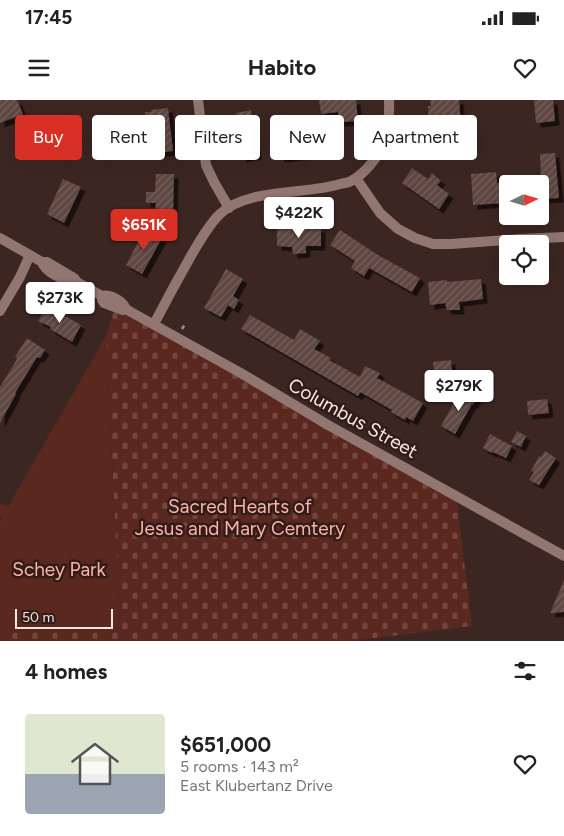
<!DOCTYPE html>
<meta charset="utf-8">
<style>
:root{--surface:#fff;--page:#f2f2f2;--text:#222;--muted:#767676;--accent:#d93025}
body{margin:0;font-family:Figtree,sans-serif;background:var(--page);color:var(--text);height:100vh;display:flex;flex-direction:column;font-size:19px;white-space:nowrap}
*{box-sizing:border-box;margin:0}
p{font-size:16px;color:var(--muted)}
.icon{flex:none;width:28px;height:28px;fill:none;stroke:currentColor;stroke-width:2;stroke-linecap:round;stroke-linejoin:round}
.map{position:relative;height:541px;overflow:hidden}
.details{display:flex;flex-direction:column;background:var(--surface);flex:1}
.details>*{flex:none}
.top-card{position:absolute;left:15px;top:15px;width:535px;height:45px;display:flex;gap:10px}
.needle{width:32px;rotate:85deg}
.tools{position:absolute;left:499px;top:75px;display:grid;gap:10px}
.tools a{display:grid;place-items:center;width:50px;height:50px;border-radius:5px;background:var(--surface);box-shadow:0 5px 20px #0002;font-size:25px}
.scale{position:absolute;left:15px;bottom:12px;width:98px;box-sizing:border-box;padding-left:5px;border:2px solid #f6e7e4;border-top:0;font-size:14px;line-height:18px;white-space:nowrap;color:#f6e7e4;-webkit-text-stroke:4px #311c18;paint-order:stroke}
.price{position:absolute;translate:-50% -42px;padding:0 11px;border-radius:5px;background:#fff;color:#222;font-size:16px;line-height:32px;filter:drop-shadow(0 1px 2px #0008)}
.price::after{content:'';position:absolute;left:50%;top:30px;width:15px;height:11px;margin-left:-8px;background:inherit;clip-path:polygon(0 0,100% 0,50% 100%)}
.price.active{background:var(--accent);color:#fff}
ul{padding:0;list-style:none}
li{display:flex;align-items:center;gap:15px;height:125px;padding:0 25px}
li span{display:grid;place-items:center;flex:none;width:140px;height:100px;border-radius:5px;color:#555}
li>.icon{margin-inline-start:auto}
span .icon{width:60px;height:60px;fill:#fffc;stroke-width:1}
li b{font-size:21px}
h2{display:flex;justify-content:space-between;align-items:center;height:60px;padding:0 25px;font-size:21px}
.chip{padding:0 18px;border-radius:5px;background:var(--surface);box-shadow:0 5px 20px #0002;font-size:18px;line-height:45px}
.chip.active{background:var(--accent);color:#fff}
.status{display:flex;justify-content:space-between;align-items:center;height:35px;padding:0 25px;background:var(--surface);direction:ltr}
.status svg{height:14px;fill:currentColor}
header{display:flex;justify-content:space-between;align-items:center;height:65px;padding:0 25px;background:var(--surface);font-size:22px;font-weight:700}
.map>svg:first-child{display:block}
.cemetery{fill:url(#cemetery-stones)}
.green{fill:#5b2820}
.building{fill:url(#building-hatch);filter:url(#shadow)}
.lines{fill:none;stroke-linecap:round;stroke-linejoin:round}
.path{stroke:#a08e8b;stroke-width:2.5;stroke-dasharray:4 4;stroke-linecap:butt}
.street{stroke:#917671;stroke-width:10}
.labels{text-anchor:middle;dominant-baseline:central;stroke-width:5;stroke-linejoin:round;paint-order:stroke}
.street-label{font-size:19px;fill:#f6e7e4;stroke:#311c18}
.park-label{font-size:19px;fill:#fdb4a7;stroke:#311c18}
</style>
<div class="status"><b>17:45</b><svg viewBox="0 0 49 12"><path d="M0 12V9h3v3zM5 12V6h3v6zM10 12V3h3v9zM15 12V0h3v12zM26 1h20v11H26zM47 4h2v5h-2z"/></svg></div>
<header><svg class="icon" aria-label="menu" viewBox="0 0 24 24"><path d="M4 6h16M4 12h16M4 18h16"/></svg>Habito<svg class="icon" aria-label="heart" viewBox="0 0 24 24"><path d="M12 20l-8-8c-3-5 5-10 8-4 3-6 11-1 8 4z"/></svg></header>
<div class="map">
<svg width="564" height="541" viewBox="0 0 564 541">
<defs>
<pattern id="cemetery-stones" width="16" height="16" patternUnits="userSpaceOnUse" patternTransform="scale(1.25)"><rect width="16" height="16" fill="#5b2820"/><path d="M2 7V4a2 2 0 0 1 4 0v3zM10 15v-3a2 2 0 0 1 4 0v3z" fill="#734740"/></pattern>
<pattern id="building-hatch" width="6" height="6" patternUnits="userSpaceOnUse" patternTransform="scale(1.25)"><rect width="6" height="6" fill="#5f4642"/><path d="M-1 1l2-2M0 6l6-6M5 7l2-2" fill="none" stroke="#77615d"/></pattern>
<filter id="shadow"><feDropShadow dx="4.5" dy="4.5" stdDeviation="0" flood-color="#0009"/></filter>
</defs>
<rect width="100%" height="100%" fill="#3c2622"/>
<!-- cemetery -->
<path class="cemetery" d="M115,207L456,395L472,526L351,541H0V533L120,527L106,236Z"/>
<!-- green -->
<path class="green" d="M106,236L120,527L0,533V421L2,418L0,417V403L8,407Z"/>
<!-- building -->
<path class="building" d="M0,0H17L23,14L0,23Z
M319,0H356L358,21L340,22L338,12L321,14Z
M430,0H459L461,25H449L450,38L430,40L428,6H431Z
M534,0H553L555,21L536,23Z
M168,8L173,51L155,53L152,23L147,24L145,12H151V10Z
M251,10L257,55L242,58L236,13Z
M319,32L322,51L306,53V55L280,58L278,36Z
M555,53L559,98L542,99L540,54Z
M412,68L428,79L432,73L441,81L437,85L449,94L439,109L402,83Z
M496,72L497,83L508,82V99L503,100V103L473,105L471,74Z
M156,74H174L173,115L155,114L156,103H146V92H155Z
M63,79L81,87L64,123L47,114Z
M277,128H321V146H306V153L293,154L292,147L277,146Z
M145,129L162,138L142,174L126,165Z
M340,130L378,155L420,178L412,192L369,168L364,176L351,168L355,161L330,145Z
M226,169L243,179L233,196L239,200L234,209L228,205L221,217L204,208Z
M481,179L483,199L459,202L460,210H447L445,203L430,205L428,182L447,180V182Z
M47,206L81,225L72,242L50,229L51,227L38,221Z
M250,215L294,240L300,229L320,241L314,249L331,258L329,260L360,277L365,266L380,273L377,278L423,303L413,321L406,317L405,320L391,312L392,310L360,292L358,296L241,229Z
M27,238L45,250L40,258L37,257L15,293L16,294L0,323V287L17,259L15,257Z
M451,260L452,277L435,278L433,262Z
M466,289L478,296L473,305L472,304L455,334L441,326L455,301V309Z
M547,299L549,313L528,315L527,301Z
M517,331L526,336L521,347L511,342Z
M490,334L512,346L506,358L493,352L492,353L483,348Z
M545,351L556,358L539,385L529,380L534,372L531,371L539,356L541,357Z
M564,480V512L550,513Z"/>
<g class="lines">
<!-- path -->
<path class="path" d="M182,229L185,224"/>
<!-- street -->
<path class="street" d="M198,0L206,65L214,82L229,108
M356,78L380,113L398,129L415,138L433,144H451L521,139L564,137
M0,138L42,162H47L74,178L77,182L102,196C110,194 123,201 126,209
M42,162C46,173 60,177 69,182
M102,196V200L104,203L123,210L126,209L131,212L239,272L328,325L564,456
M0,211L20,177L30,155
M154,224C166,201 179,177 192,154C200,141 209,124 220,114C247,88 305,95 340,84C344,83 348,83 351,81C359,77 366,70 371,64C387,46 390,23 389,0"/>
</g>
<g class="labels">
<!-- street labels -->
<g class="street-label">
<text transform="translate(353 318) rotate(29)">Columbus Street</text>
</g>
<!-- park labels -->
<g class="park-label">
<text x="240" y="406">Sacred Hearts of<tspan x="240" dy="22">Jesus and Mary Cemtery</tspan></text>
<text x="59" y="469">Schey Park</text>
</g>
</g>
</svg>
<div class="tools">
<a><svg class="needle" viewBox="-14 -14 28 28"><path d="M0-13l5 13h-10z" fill="#e53935"/><path d="M0 13l5-13h-10z" fill="#767676"/></svg></a>
<a><svg class="icon" aria-label="locate" viewBox="0 0 24 24"><circle cx="12" cy="12" r="6"/><path d="M12 2v4M12 18v4M2 12h4M18 12h4"/></svg></a>
</div>
<div class="scale">50 m</div>
<b class="price" style="left:299px;top:139px">$422K</b>
<b class="price active" style="left:144px;top:151px">$651K</b>
<b class="price" style="left:60px;top:224px">$273K</b>
<b class="price" style="left:459px;top:312px">$279K</b>
<div class="top-card">
<a class="chip active">Buy</a>
<a class="chip">Rent</a>
<a class="chip">Filters</a>
<a class="chip">New</a>
<a class="chip">Apartment</a>
</div>
</div>
<section class="details">
<h2>4 homes<svg class="icon" aria-label="filters" viewBox="0 0 24 24"><path d="M4 7h16M4 17h16"/><circle cx="9" cy="7" r="2"/><circle cx="15" cy="17" r="2"/></svg></h2>
<ul>
<li><span style="background:linear-gradient(#dfe7d0 60%,#9aa5b1 0)"><svg class="icon" aria-label="home" viewBox="0 0 24 24"><path d="M3 11l9-7 9 7M6 9v11h12V9"/></svg></span><div><b>$651,000</b><p>5 rooms · 143 m²</p><p>East Klubertanz Drive</p></div><svg class="icon" aria-label="heart" viewBox="0 0 24 24"><path d="M12 20l-8-8c-3-5 5-10 8-4 3-6 11-1 8 4z"/></svg></li>
</ul>
</section>
